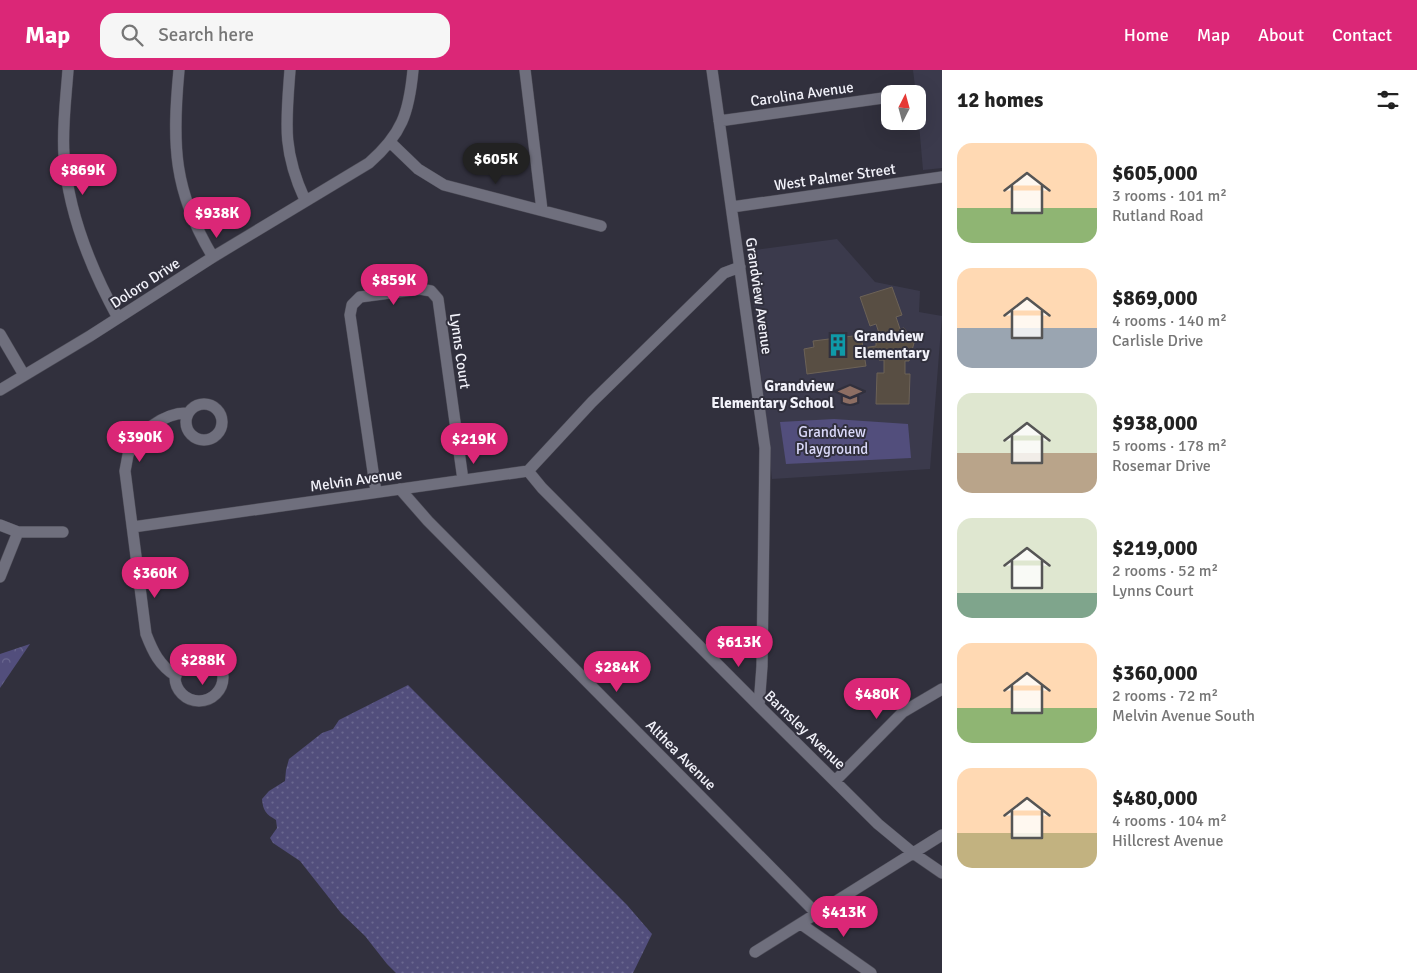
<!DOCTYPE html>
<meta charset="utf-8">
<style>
:root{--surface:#fff;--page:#f6f6f6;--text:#222;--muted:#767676;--accent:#db2777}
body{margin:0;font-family:Signika,sans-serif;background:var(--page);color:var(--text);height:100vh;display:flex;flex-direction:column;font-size:19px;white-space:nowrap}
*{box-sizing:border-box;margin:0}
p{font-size:16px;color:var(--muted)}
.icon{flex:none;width:28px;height:28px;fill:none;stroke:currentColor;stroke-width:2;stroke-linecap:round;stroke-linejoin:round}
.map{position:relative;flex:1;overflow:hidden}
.panel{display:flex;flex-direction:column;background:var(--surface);width:475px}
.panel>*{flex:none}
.needle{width:32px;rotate:6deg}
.tools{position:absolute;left:881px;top:15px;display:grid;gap:10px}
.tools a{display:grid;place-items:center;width:45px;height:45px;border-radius:10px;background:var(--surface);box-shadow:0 5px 20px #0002;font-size:25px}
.price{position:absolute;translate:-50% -42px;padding:0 11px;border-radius:18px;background:var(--accent);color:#fff;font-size:16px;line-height:32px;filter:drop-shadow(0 1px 2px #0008)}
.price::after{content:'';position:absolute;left:50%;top:30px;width:15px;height:11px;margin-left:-8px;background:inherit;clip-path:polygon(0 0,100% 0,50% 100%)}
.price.current{background:#222;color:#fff}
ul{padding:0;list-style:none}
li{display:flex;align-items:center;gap:15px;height:125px;padding:0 15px}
li span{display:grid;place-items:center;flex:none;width:140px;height:100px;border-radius:15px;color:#555}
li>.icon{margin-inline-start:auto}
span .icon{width:60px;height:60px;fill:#fffc;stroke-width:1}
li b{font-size:21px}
h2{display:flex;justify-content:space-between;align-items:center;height:60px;padding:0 15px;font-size:21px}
header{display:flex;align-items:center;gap:30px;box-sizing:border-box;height:70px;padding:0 25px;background:var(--accent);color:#fff}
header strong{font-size:24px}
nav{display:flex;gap:28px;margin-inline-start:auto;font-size:18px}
.search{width:350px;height:45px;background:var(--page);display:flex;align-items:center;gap:12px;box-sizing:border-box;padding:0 18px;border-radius:15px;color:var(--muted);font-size:19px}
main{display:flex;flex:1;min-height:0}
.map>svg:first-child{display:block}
.built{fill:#3b3a4c}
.grass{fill:url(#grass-dots)}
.forest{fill:url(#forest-crowns)}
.green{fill:#524e7c}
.building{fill:#584e43;stroke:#6c6257}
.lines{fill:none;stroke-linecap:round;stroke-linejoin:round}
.minor-casing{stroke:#4d4c57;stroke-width:12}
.minor{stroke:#6f6f7d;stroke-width:11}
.labels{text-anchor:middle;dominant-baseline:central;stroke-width:4;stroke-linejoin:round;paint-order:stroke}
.street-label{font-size:15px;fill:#f2f2fa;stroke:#31303d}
.poi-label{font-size:15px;font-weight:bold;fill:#f2f2fa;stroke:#31303d;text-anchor:start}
.park-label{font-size:15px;fill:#dad9f9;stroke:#31303d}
</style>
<header>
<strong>Map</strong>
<div class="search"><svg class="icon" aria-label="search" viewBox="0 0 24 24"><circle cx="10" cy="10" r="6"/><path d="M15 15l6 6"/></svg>Search here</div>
<nav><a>Home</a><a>Map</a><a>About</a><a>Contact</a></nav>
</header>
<main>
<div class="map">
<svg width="942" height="903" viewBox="0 0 942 903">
<defs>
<pattern id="grass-dots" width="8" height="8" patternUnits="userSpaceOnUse" patternTransform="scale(1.25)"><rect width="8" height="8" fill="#524e7c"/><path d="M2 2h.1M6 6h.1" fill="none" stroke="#6b6890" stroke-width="1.8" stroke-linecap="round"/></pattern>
<pattern id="forest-crowns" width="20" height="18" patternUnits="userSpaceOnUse" patternTransform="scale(1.25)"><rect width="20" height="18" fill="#524e7c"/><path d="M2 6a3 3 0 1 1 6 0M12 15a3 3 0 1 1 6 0" fill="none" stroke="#6b6890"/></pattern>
</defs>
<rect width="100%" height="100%" fill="#31303d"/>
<!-- built -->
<path class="built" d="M913,0H942V98L923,100L918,43V24H916Z
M837,169L875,212L920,221L919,242L942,246L930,399L772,409L748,181Z"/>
<!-- grass -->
<path class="grass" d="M408,615L627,835L652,864L633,903H396L387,894L365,866L341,843L300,791L273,773L270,768L277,758L276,750C266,744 263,741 262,729L269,721L285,711L286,700L289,689L322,663L333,659L339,650Z"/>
<!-- forest -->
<path class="forest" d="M30,574L0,618V584Z"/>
<!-- green -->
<path class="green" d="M834,349L908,354L911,388L786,394L780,352Z"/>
<!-- building -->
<path class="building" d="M892,217L902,245L896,247L900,259L904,258L914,273L909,291H905V304H910L909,334H876L877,303H884V290H879L877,282L864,284L866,296L807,304L804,279L814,277L813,271L861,265L863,278L876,276V267L880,266L876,254L870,256L860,227Z"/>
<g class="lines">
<defs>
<path id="minor" d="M68,0C66,28 62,57 64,85C68,143 90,197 118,248
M179,0C172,74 173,121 213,187
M290,0C286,53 282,80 305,130
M525,0L542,140
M712,0L765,378L762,596L759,636
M719,51L890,27
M390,72L418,99L444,115L601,156
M732,137L942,107
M0,264L24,305
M0,320L90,266L213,187L369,93C402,64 409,43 413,0
M186 352a18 18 0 1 1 36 0a18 18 0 1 1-36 0Z
M528,401L542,418L759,636L878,754L913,783L942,803
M400,419L428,451L817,844
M376,422L350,245L352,235L360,227L420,219L431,221L438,229L463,410
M0,455L18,462H63
M133,457L528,401L592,332L724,203L740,197
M0,507L18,462
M175 607a24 24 0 1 1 48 0a24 24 0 1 1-48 0Z
M176,606C159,595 153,582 146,564L125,401C126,396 127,390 128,385C136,363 165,342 188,343
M835,711L903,642L942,619
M801,854L871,903
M755,882L942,765"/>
</defs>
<!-- minor casing -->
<use href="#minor" class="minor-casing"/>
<!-- minor -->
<use href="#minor" class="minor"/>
</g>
<!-- icons -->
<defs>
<symbol id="building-bare" viewBox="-9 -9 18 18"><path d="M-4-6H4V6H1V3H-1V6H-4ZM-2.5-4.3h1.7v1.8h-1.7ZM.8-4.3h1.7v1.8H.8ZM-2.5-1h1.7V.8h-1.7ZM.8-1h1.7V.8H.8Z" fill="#0f9aa8" stroke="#31303d" stroke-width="2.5" paint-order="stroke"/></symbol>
<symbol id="school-bare" viewBox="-9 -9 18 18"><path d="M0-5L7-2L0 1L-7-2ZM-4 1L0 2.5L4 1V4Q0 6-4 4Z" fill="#8d6e63" stroke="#31303d" stroke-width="2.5" paint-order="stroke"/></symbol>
</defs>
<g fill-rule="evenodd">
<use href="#building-bare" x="822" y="259" width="32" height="32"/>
<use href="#school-bare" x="834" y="309" width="32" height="32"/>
</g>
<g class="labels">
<!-- street labels -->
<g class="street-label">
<text transform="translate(802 24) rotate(-8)">Carolina Avenue</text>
<text transform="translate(835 107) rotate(-8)">West Palmer Street</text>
<text transform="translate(145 213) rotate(-33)">Doloro Drive</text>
<text transform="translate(759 226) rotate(82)">Grandview Avenue</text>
<text transform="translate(460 281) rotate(82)">Lynns Court</text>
<text transform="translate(356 410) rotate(-8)">Melvin Avenue</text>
<text transform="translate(805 660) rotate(44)">Barnsley Avenue</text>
<text transform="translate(681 685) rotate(45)">Althea Avenue</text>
</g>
<!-- poi labels -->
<g class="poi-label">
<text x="854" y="266">Grandview<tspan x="854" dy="17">Elementary</tspan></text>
<text x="834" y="316" text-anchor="end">Grandview<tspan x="834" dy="17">Elementary School</tspan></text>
</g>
<!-- park labels -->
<g class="park-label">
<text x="832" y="362">Grandview<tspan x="832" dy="17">Playground</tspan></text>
</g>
</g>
</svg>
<div class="tools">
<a><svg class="needle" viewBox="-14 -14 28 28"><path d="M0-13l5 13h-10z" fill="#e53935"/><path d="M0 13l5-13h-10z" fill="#767676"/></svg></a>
</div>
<b class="price current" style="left:496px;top:115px">$605K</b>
<b class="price" style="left:83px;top:126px">$869K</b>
<b class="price" style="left:217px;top:169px">$938K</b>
<b class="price" style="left:394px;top:236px">$859K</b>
<b class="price" style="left:140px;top:393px">$390K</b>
<b class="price" style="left:474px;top:395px">$219K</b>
<b class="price" style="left:155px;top:529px">$360K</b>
<b class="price" style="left:739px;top:598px">$613K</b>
<b class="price" style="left:203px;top:616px">$288K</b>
<b class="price" style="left:617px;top:623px">$284K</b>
<b class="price" style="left:877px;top:650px">$480K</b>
<b class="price" style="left:844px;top:868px">$413K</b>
</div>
<section class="panel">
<h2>12 homes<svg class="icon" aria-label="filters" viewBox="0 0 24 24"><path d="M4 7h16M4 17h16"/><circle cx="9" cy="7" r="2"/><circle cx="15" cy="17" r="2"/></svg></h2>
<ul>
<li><span style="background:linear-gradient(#ffd9b3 65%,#8fb573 0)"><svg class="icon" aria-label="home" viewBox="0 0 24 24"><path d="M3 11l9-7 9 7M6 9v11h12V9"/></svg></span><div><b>$605,000</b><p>3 rooms · 101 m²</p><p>Rutland Road</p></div></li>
<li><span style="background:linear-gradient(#ffd9b3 60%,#9aa5b1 0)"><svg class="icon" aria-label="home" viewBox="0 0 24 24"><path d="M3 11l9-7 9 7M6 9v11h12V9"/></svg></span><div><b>$869,000</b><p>4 rooms · 140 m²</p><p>Carlisle Drive</p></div></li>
<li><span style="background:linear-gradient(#dfe7d0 60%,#b9a48a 0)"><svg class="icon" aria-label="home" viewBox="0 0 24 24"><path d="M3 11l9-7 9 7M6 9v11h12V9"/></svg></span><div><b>$938,000</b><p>5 rooms · 178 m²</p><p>Rosemar Drive</p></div></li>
<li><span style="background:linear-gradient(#dfe7d0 75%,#7fa58c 0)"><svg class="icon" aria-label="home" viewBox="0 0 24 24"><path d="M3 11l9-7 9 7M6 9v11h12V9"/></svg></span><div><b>$219,000</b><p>2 rooms · 52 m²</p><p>Lynns Court</p></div></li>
<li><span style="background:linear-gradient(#ffd9b3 65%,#8fb573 0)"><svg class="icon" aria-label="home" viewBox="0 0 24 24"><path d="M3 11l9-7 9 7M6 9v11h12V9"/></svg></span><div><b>$360,000</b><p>2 rooms · 72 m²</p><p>Melvin Avenue South</p></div></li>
<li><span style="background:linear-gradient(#ffd9b3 65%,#c2b280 0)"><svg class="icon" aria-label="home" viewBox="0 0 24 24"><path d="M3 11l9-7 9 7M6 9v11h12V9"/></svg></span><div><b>$480,000</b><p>4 rooms · 104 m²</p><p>Hillcrest Avenue</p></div></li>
</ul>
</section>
</main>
